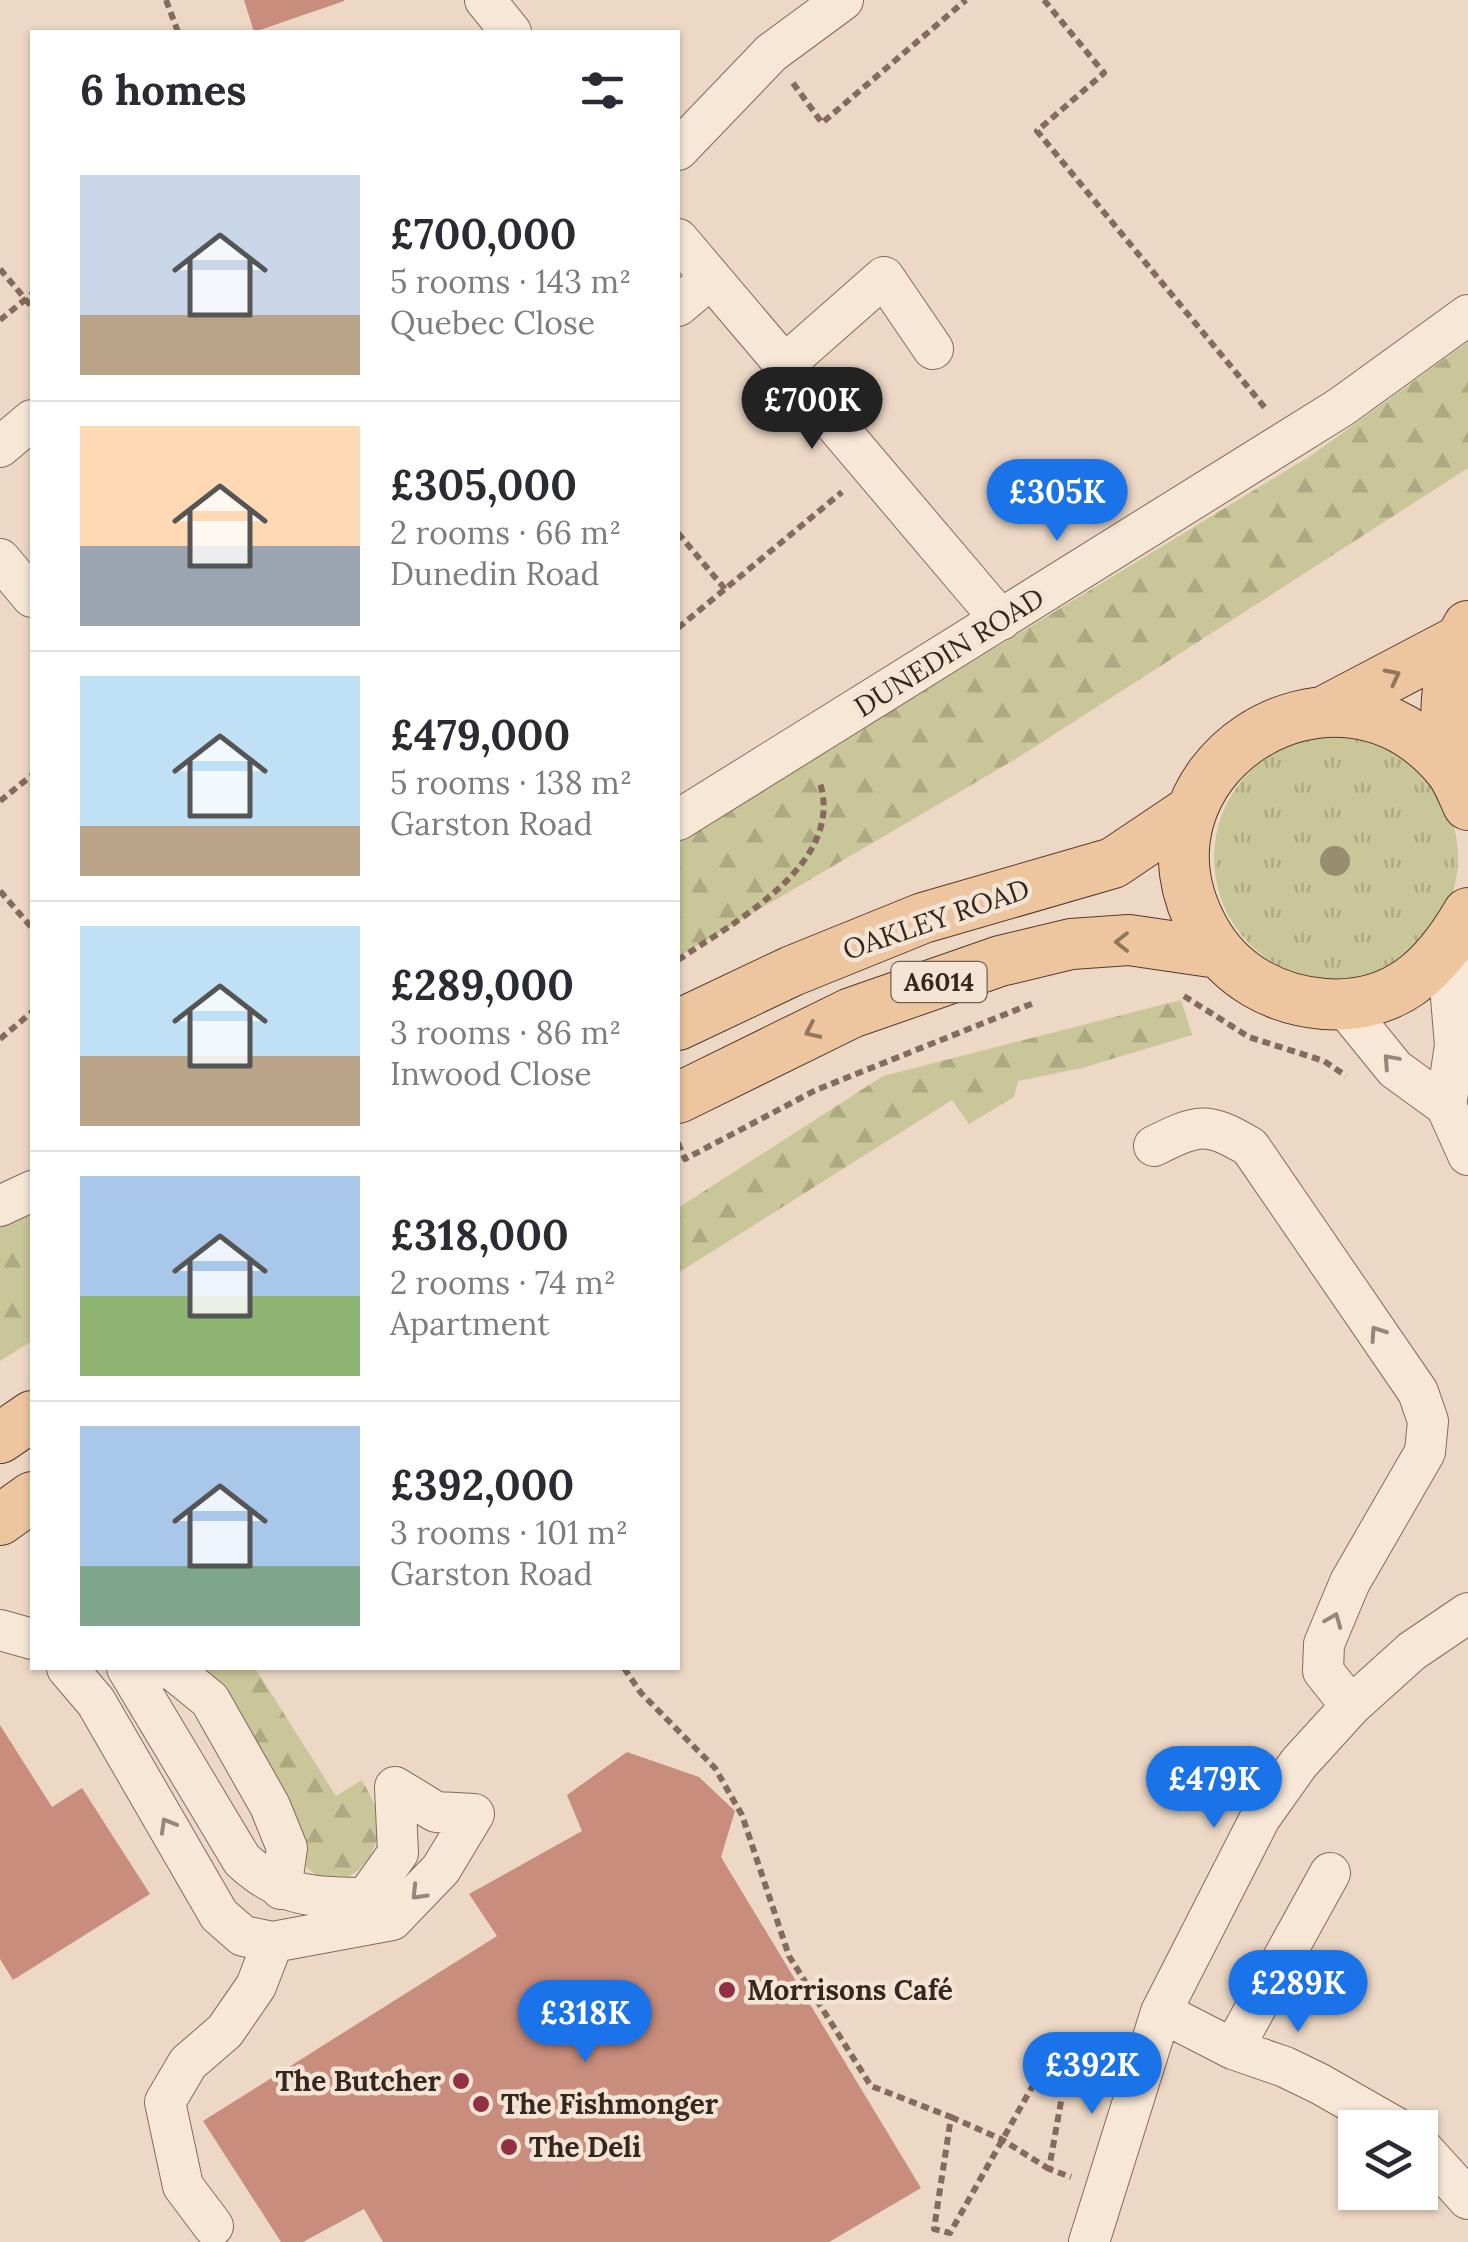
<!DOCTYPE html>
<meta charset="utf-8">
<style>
:root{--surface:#fff;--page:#f2f2f3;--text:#2b2b33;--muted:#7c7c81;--line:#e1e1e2;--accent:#1a73e8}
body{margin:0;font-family:Lora,serif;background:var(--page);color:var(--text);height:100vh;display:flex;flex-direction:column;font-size:38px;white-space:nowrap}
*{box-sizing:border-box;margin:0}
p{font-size:32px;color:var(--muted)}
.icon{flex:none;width:55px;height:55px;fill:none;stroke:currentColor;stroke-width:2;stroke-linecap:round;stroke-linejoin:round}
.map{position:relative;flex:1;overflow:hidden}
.sheet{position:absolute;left:30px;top:30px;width:650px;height:1640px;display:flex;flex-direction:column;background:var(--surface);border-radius:0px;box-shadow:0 2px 8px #0004}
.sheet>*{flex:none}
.fabs{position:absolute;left:1338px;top:2110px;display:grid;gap:20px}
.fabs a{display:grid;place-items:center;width:100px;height:100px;border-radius:0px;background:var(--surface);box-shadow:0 2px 8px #0004;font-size:50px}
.price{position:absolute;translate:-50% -85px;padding:0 22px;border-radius:35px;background:var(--accent);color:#fff;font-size:32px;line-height:65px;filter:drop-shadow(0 2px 5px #0008)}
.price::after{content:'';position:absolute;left:50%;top:60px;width:30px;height:22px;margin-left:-15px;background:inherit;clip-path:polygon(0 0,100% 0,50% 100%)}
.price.current{background:#222;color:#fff}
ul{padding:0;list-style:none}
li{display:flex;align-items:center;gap:30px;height:250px;padding:0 50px}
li+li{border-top:2px solid var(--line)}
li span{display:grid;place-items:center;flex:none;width:280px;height:200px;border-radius:0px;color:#555}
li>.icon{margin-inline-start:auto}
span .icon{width:120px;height:120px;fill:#fffc;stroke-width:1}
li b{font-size:42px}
h2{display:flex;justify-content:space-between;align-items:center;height:120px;padding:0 50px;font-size:42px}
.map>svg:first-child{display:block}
.grass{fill:url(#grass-tufts)}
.forest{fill:url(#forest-firs)}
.building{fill:#c88d7c}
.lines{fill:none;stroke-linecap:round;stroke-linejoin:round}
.minor-casing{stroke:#866a5c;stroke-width:42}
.major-casing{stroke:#543a30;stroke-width:52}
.path{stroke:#866a5c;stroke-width:6;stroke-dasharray:8 5;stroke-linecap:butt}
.minor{stroke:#f7e7d7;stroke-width:40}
.major{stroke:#edc59e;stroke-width:50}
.tree{fill:#968e6e}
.oneway{stroke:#92765e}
.oneway2{stroke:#96867b}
.poi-dot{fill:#912f43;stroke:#f4e4d4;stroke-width:4}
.labels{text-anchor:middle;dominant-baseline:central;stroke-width:9;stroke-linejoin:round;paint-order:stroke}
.shield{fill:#f4e4d4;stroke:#6f5f55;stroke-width:2.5}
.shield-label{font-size:25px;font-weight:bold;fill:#36261f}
.street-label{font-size:28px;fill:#36261f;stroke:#f4e4d4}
.poi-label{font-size:28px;font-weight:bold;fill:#36261f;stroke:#f4e4d4;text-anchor:start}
</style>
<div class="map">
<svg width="1468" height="2242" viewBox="0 0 1468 2242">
<defs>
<pattern id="grass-tufts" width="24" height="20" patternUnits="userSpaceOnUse" patternTransform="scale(2.5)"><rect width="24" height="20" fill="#c9c699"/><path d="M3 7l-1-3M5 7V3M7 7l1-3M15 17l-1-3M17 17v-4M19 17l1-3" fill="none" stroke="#adaa83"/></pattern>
<pattern id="forest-firs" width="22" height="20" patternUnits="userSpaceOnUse" patternTransform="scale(2.5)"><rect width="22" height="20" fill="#c9c699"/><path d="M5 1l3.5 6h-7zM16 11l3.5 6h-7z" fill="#adaa83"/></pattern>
</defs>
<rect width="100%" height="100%" fill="#ecd8c5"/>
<!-- grass -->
<path class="grass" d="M1214 858a122 122 0 1 1 244 0a122 122 0 1 1-244 0Z"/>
<!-- forest -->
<path class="forest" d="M1468,342V468L1019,757L678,957V841L1312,455Z
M1181,1000L1192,1035L1082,1068L1018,1081L1014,1097L969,1124L952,1100L678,1273V1208L883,1076Z
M32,1211V1341L0,1361V1226Z
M199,1668H255L336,1796L362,1780C367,1791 377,1805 379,1817C383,1847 355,1891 321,1878C315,1875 307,1867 301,1863Z"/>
<!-- building -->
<path class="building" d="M244,0H344V1L254,32Z
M0,1725L52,1807L82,1788L150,1894L13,1980L0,1959Z
M627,1752L699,1777L735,1811L721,1857L921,2188L829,2242H383L364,2209L303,2242H281L203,2121L497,1936L469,1894L582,1831L567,1795Z"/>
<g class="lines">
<defs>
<path id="minor" d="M485,0L511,32
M678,150L771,53L843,0
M678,239L1001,620
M678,306L710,279
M784,365L884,277L933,349
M0,447L32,420
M0,559L32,597
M678,820L1341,407L1468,315
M1343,1005L1395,1069L1446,1106L1468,1155
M1446,1106L1455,1045L1447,950
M1154,1146C1199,1124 1206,1121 1250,1147L1418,1392L1428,1421L1425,1452L1350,1582L1324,1644L1323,1671L1351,1706
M0,1206L32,1191
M0,1630L32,1639
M67,1668L96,1702L219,1915L243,1936L273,1942L392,1920L441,1869L474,1814L436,1812L395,1787
M127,1668L242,1860C283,1898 313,1897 366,1898L398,1853L395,1787
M161,1668L172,1669L210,1700L270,1806L287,1848L281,1889
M1161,2012L1233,2049L1285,2067L1320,2084L1397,2128
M1233,2049L1330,1873
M1420,2146L1468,2199
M213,2226L183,2186L165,2102L188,2063L225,2031L256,1986L273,1942
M1089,2242L1161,2012L1260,1818L1299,1763L1351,1706L1412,1651L1468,1613"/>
<path id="major" d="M1325,711L1460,640
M1453,773C1442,727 1443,669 1468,626
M1468,805C1463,794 1458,781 1451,771C1336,626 1113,773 1206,933C1231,976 1275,1000 1324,1004C1395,1009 1435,970 1468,913
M678,1025L792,971L923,918L1113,863L1192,810
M678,1098L851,1013L1000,961L1071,944L1129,940L1218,953
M0,1438L32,1416
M0,1520L32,1497"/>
</defs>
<!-- minor casing -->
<use href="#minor" class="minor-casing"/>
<!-- major casing -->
<use href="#major" class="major-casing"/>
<!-- path -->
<path class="path" d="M166,0L178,32
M1044,0L1104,73L1037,131L1266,409
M793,83L822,123L966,0
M0,269L32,307
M0,320L32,294
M678,533L725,589
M678,628L842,492
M0,801L32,775
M0,891L32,928
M678,960C734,922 848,863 819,780
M1184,996L1249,1037L1324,1061L1346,1076
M0,1039L32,1012
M678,1143L685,1159L816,1090L1036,1002
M624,1668L641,1693L715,1768L742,1815L789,1956L871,2086L951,2117L934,2229L950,2233L1059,2039L1071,2045L1049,2169L1071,2177
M951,2117L1001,2139L1049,2169"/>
<!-- minor -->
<use href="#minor" class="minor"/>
<!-- major -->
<use href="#major" class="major"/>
</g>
<!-- trees -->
<circle class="tree" cx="1335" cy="861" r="15"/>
<!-- one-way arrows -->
<defs><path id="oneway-chevron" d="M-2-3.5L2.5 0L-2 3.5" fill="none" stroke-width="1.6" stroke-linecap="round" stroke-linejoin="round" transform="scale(2.5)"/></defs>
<g class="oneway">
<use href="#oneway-chevron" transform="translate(1393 676) rotate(-27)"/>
<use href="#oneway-chevron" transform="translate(1122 942) rotate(180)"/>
<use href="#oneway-chevron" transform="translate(812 1031) rotate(155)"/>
</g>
<g class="oneway2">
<use href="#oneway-chevron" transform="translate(1390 1061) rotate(-132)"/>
<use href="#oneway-chevron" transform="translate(1377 1333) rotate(-124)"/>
<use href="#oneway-chevron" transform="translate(1334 1620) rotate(-68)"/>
<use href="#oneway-chevron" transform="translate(167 1825) rotate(-120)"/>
<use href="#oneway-chevron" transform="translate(418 1893) rotate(134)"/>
</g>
<!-- markers -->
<g class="poi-dot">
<circle cx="727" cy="1990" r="10"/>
<circle cx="461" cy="2081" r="10"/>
<circle cx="481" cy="2104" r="10"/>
<circle cx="509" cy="2147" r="10"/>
</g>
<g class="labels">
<!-- shield labels -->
<rect class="shield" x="891.5" y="962" width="95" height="40" rx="8"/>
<g class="shield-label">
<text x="939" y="982">A6014</text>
</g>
<!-- street labels -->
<g class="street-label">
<text transform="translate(949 652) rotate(-32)">DUNEDIN ROAD</text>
<text transform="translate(936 919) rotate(-19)">OAKLEY ROAD</text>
</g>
<!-- poi labels -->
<g class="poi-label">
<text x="747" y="1990">Morrisons Café</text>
<text x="441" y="2081" text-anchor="end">The Butcher</text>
<text x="501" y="2104">The Fishmonger</text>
<text x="529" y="2147">The Deli</text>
</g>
</g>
</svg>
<div class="fabs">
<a><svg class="icon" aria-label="layers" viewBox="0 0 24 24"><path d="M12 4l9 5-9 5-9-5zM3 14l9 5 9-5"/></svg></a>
</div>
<b class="price current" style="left:812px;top:452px">£700K</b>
<b class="price" style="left:1057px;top:544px">£305K</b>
<b class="price" style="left:1214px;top:1831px">£479K</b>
<b class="price" style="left:1298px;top:2035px">£289K</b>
<b class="price" style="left:585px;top:2065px">£318K</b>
<b class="price" style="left:1092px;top:2117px">£392K</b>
<section class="sheet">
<h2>6 homes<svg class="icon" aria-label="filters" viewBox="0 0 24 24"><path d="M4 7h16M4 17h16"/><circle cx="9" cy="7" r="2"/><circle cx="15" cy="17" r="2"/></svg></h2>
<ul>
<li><span style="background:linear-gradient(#c9d6e8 70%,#b9a48a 0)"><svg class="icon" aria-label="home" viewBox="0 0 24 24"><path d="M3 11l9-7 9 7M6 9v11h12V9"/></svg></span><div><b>£700,000</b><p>5 rooms · 143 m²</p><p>Quebec Close</p></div></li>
<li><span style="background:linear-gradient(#ffd9b3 60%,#9aa5b1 0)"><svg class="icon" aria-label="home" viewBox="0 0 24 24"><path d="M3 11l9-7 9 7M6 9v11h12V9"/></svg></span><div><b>£305,000</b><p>2 rooms · 66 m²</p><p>Dunedin Road</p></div></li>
<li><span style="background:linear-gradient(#bfe0f5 75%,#b9a48a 0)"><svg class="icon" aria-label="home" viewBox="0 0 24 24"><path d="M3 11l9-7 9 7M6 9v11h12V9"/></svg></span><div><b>£479,000</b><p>5 rooms · 138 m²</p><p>Garston Road</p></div></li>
<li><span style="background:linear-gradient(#bfe0f5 65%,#b9a48a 0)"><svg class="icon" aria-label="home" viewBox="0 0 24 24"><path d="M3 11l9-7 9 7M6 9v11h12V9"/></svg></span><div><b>£289,000</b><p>3 rooms · 86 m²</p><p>Inwood Close</p></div></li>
<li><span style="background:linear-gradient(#a9c7e8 60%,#8fb573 0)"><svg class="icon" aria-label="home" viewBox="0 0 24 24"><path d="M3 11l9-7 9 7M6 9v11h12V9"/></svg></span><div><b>£318,000</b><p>2 rooms · 74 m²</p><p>Apartment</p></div></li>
<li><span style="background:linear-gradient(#a9c7e8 70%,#7fa58c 0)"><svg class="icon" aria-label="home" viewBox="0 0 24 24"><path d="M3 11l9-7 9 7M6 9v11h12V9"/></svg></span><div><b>£392,000</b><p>3 rooms · 101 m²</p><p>Garston Road</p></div></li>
</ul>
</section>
</div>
